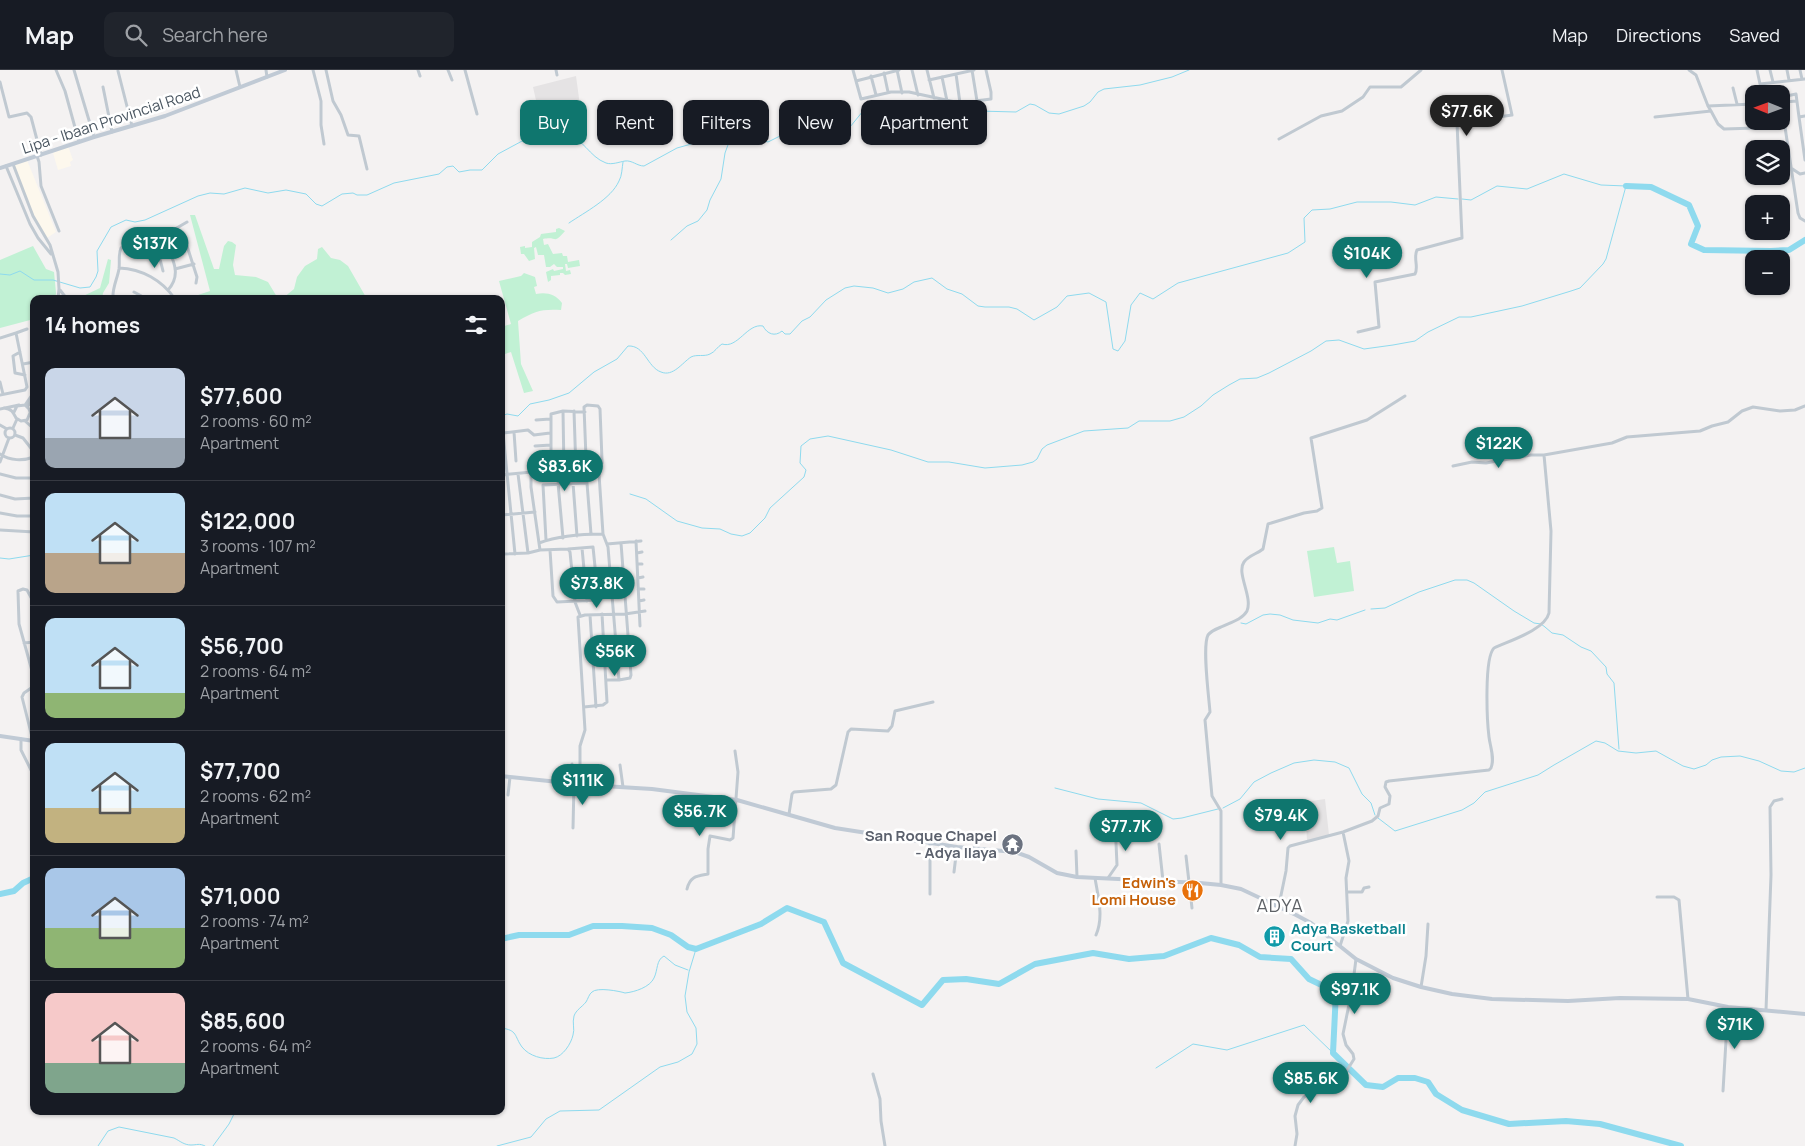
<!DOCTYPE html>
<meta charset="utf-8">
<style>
:root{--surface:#171b24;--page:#20242c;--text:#f1f3f6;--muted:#9ea1a6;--line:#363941;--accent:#0f766e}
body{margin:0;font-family:Manrope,sans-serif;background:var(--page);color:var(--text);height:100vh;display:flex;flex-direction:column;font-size:19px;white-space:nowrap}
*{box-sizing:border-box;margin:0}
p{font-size:16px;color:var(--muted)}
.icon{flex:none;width:28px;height:28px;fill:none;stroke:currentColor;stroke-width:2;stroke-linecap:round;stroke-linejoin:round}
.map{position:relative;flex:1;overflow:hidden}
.drawer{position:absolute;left:30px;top:225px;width:475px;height:820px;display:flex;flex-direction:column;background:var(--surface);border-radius:10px;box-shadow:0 1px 4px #0004}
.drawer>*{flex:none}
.banner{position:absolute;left:520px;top:30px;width:475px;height:45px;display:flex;gap:10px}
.needle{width:32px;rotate:271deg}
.tools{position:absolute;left:1745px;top:15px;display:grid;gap:10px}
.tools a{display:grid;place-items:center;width:45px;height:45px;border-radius:10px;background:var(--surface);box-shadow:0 1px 4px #0004;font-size:25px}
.price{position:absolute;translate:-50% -42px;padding:0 11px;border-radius:18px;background:var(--accent);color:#fff;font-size:16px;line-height:32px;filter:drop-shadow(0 1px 2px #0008)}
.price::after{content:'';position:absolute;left:50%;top:30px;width:15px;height:11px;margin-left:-8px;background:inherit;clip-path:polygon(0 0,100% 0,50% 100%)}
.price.active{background:#222;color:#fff}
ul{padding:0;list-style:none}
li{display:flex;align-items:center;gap:15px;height:125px;padding:0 15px}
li+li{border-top:1px solid var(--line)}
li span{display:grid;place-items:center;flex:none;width:140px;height:100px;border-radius:10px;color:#555}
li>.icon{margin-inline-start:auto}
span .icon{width:60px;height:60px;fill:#fffc;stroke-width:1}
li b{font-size:21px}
h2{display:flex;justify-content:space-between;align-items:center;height:60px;padding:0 15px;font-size:21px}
.chip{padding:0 18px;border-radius:10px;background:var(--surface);box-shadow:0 1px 4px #0004;font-size:18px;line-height:45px}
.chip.active{background:var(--accent);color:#fff}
header{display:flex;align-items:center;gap:30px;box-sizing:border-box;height:70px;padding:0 25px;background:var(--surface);border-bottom:1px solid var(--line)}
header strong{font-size:24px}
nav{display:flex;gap:28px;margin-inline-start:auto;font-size:18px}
.search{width:350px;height:45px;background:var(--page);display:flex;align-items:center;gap:12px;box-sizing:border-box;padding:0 18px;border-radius:10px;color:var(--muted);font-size:19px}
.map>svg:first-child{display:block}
.commercial{fill:#fdf8ed}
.education{fill:#e5e3e4}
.green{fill:#c1f1d4}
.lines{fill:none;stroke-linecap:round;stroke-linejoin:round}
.stream{stroke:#8edaee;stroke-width:1}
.river{stroke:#8edaee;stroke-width:6}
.street{stroke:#c0c9d1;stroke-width:3}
.secondary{stroke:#c0cad5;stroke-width:4}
.labels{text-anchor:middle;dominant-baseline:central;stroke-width:5;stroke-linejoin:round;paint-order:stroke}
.street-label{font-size:15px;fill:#495560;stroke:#fff}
.worship-label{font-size:15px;font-weight:bold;fill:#5b616d;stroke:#fff;text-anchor:end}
.food-label{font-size:15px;font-weight:bold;fill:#c56008;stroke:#fff;text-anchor:end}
.culture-label{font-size:15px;font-weight:bold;fill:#0d838f;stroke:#fff;text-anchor:start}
.quarter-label{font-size:18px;letter-spacing:1px;fill:#5e6267;stroke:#fff}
</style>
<header>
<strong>Map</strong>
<div class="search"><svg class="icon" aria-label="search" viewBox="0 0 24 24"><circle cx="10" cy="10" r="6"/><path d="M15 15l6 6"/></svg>Search here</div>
<nav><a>Map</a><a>Directions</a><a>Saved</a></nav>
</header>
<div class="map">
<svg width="1805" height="1076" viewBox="0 0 1805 1076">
<rect width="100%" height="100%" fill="#f4f2f2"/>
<!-- commercial -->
<path class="commercial" d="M68,76L73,90L70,92L71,96L58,100L53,83Z
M27,90L56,162L47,168L33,146L14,94Z"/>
<!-- education -->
<path class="education" d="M576,6L581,43L540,48L533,17Z
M1325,729L1329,765L1307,771L1305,732Z"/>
<!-- green -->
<path class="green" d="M190,145H195L214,199H219L224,176L228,171L232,172L236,175L233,195L235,205L256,207L268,212L277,227L283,228L294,219L297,207L305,196L317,189L318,179L322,177L331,188L340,190L348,196L367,229H192V227L210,221Z
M559,158L565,161C553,175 558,166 543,169L544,175L548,174L553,184L562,183L563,186H567L568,192L579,190L580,196L568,198L567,194H565L566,201L570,200L571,204L565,205L563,203H560V205L551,206V210L548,212L546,202L553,199L554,201L563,199V197H557L554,194L550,197H546L544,185H538L536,177L534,178L535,189L529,191L524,184H521L520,177L525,176V178L532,177V172L540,167L541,164L556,162V159Z
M33,176L46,199L54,202L56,223L55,229H34V249L0,258V190Z
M108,189L111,190L109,213L103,223L102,229H77L100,218Z
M524,203L535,207L537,216L534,217L536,224C547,222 555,224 562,233L561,240C541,239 535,241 518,251L521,294L533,321L524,323L511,282L505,284L501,271V257L511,254L499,211L521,206Z
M1334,477L1337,493L1350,491L1354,521L1314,527L1307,481Z"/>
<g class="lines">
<!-- stream -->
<path class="stream" d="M569,153C585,142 611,129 619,111C622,106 622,98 623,92
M671,170L687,156L698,151L707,140L710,130L721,109L725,83L732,64
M0,204L10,205L20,201L34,210H53L80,218L90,217L96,207L98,201L97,181L111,157L126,150L135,152L145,150L198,126L210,123L224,124L245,118L268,123L286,120L306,124L316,134L322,136L342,124L353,123L357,125H367L394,113L439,104L447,97L453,96L459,102L470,100H482L498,84L524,70L532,69H553L565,64C583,67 589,87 606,93C612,95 619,92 625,91C632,90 637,96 644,96L677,78L727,64H738L768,72L782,65L804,73L813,72L850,57L863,41L873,35L891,31H901L950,47L978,41L1016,42L1030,34L1035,35L1049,43L1059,44L1084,36L1090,32L1098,22L1104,19L1140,15L1172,7L1189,0
M501,346L507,344L518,346L530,334L549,330L569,323L594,302L617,289L628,276C645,275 647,297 661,302C673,307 682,293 691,287C697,284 704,287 710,284C715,282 717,277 722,274C738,279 747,253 763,256C767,264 775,267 782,261L785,264H790L802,251L810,247L826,230L845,218L854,216L873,218L888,223L903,219L914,212L932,208L947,219L962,224L978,236L985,237H1009L1017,239L1034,250L1057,237L1067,226L1089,223L1106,232L1113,279L1118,281L1125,271L1131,235L1140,223L1153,229L1178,213L1288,183L1305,172L1304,148L1312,140L1330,139L1357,132H1391L1415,135L1436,127L1458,129
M630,424L646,429L677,451L702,458L720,459L731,464L742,466L750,463L765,448L770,438L804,407L806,400L800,393L801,376L810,369L828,366L891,380L928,392H949L985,398L1022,395L1033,392L1037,389L1042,379L1047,375L1084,361L1128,358L1139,351H1170L1184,347L1201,336L1213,325L1229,315L1240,309L1257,308L1269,303L1311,281L1326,271L1339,270L1364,279L1393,275L1415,271L1428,262L1459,247H1471L1522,236L1571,221L1580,218L1603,194L1606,189L1626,116L1601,115L1564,104L1527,119L1497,116L1471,130L1462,129
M0,488L9,489L34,485
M1371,539L1385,538L1419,522L1455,510H1467L1474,513L1514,541L1534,553L1541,554L1545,557L1552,563L1563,565L1581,577L1591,581L1606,597L1607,604L1614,613L1619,679
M1241,553L1246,554L1263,545L1270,544L1280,545L1293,550L1318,553L1330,549L1337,550L1365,540
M1055,718L1098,729L1141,733L1173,749L1182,748L1218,739
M1223,738L1240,729L1254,712L1271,703L1294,693L1314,690L1335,692L1349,698L1362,724L1371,733L1375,745
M1378,748L1395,761L1462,740L1474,733L1485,722L1538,705L1554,695L1596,671L1605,673L1618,681L1636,683L1656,681L1683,696L1694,699L1706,695L1712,690L1721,687L1740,686L1759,691L1781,701L1794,702L1805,698
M501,958C518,960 514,966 522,977C529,986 543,990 554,988C563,986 571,974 573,965C575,959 572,953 574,946C576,940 582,937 586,932C588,929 589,924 592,922C597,917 619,921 625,923C635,922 650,917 654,908C658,900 656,890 664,886L675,895L688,900
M1156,998L1193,974L1227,980L1304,955L1333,983
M265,1041H271
M98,1076L108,1061L119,1057L174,1068C180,1071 184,1075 191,1075C197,1075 199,1073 205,1076
M213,1076L229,1054L234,1044L253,1041
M497,1076L531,1067L546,1049L560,1041L599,1040L660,997L678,992L692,984L697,974L696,958L687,942L685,926L689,902L696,879"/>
<!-- river -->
<path class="river" d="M1626,116L1651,117L1689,135L1698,156L1691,174L1704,180L1771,181L1789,180L1805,170
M0,824L14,821L23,813L34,808
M501,869L519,865H569L593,856H622L652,858L671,865L688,877L696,879L761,854L787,838L824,852L843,893L922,935L943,910L966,909L999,914L1035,894L1093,883L1129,889L1164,886L1211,868L1239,875L1260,887L1291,889L1309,909L1336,922L1333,983L1366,1015L1383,1017L1398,1008H1415L1428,1012L1436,1024L1462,1040L1509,1054L1566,1051L1600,1054L1681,1076"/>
<!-- street -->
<path class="street" d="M56,0L65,21L79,72
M74,0L94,67
M236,0L240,17
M266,0L267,7
M313,0L321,31V55L324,74
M326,0L333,31L341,45L348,65L359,66L367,99
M418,0L420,6
M448,0L452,10
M465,0L477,44
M556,0L557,5
M853,0L856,11L899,0
M897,0L902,23
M912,0L918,25
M927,0L934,28
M972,0L977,31
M1689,0L1696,5L1708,36
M1757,0L1760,14L1805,9
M1770,0L1773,12
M1787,0L1789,10
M1800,0L1802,9
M118,1L132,56
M884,3L888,22
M956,4L960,33
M871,6L876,25
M942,7L947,31
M929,10L974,0
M856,11L861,29L891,22H909L960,33L991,29V22L986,0
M0,12L9,47L27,43L31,47L41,85
M103,17L112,62
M1733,18L1737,34
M1797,31L1784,32L1782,27L1796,24L1799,47
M1711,41L1708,36L1754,34
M1805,46L1799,47L1805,90
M1655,47L1711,41L1718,54L1724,59L1785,57L1798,143L1800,148L1805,151
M1781,47L1785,57
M1279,69L1321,46L1342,41L1363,27L1370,17H1401L1421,0
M37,86L39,92L41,116L59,161
M13,94L33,146L50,175L58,202L59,219L58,229
M6,96L30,154L38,168L51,184
M1791,98L1800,104L1805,103
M163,166C170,185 184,203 168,220
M187,176L197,207L196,213
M160,189L163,201
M151,191L170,185
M119,198C142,199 162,210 175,229
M175,199L194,194
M60,220L67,229
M134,222L147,229
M113,229C112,218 117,210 119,199C120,192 118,185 121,178L163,166L187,152
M1358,262L1379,257L1375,212L1415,204C1419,197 1413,188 1417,180L1462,168L1457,53L1512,45L1502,0
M16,263L27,259
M0,268L16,263L27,317L25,320L0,325
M20,282L13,286L15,303L25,305
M23,294L34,292
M0,312L3,324
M25,335L34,322
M27,337L34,328
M4,338C12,339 13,342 16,348L21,351L27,350L30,343
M0,339L19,335
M563,341L564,401
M574,341L576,401
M14,342L17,336L25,335L29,339L34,353
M536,350L550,349
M25,351L34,359
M0,355L7,359
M5 363a5 5 0 1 1 10 0a5 5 0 1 1-10 0Z
M13,358L17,349
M514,362L516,391
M503,363L515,484
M503,363L528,360L534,365L550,363
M15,365L23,368L34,382
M535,376L551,375
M0,384C10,391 23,391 34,387
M537,389L551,388
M0,392L9,368
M587,393H602V390L600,339L598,336L587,335L584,337L587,413L591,464
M1453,396L1472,392L1486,393L1531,385H1544
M551,401V344L563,341L585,342
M0,404L16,408H34
M501,405L532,402
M558,413L563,468
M573,413L577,466
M0,425L15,429L34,428
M0,443L17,446H34
M501,445L535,442
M501,458L503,484L528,483L518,404
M0,460L34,462
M546,470L543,415L587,413
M636,471L640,556
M539,473C558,466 582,464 603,464
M607,474L641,471
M582,478L587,531
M550,480L553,526L557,532L597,530L598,526L593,477L568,479
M528,483L540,480
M637,483L642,482
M637,494H642
M638,508L643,507
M638,519H644
M639,531L644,530
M34,533L27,520L23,519L18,521L19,554L34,608
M580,545L575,532L570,482L568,479L540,480L531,417V406L532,402L564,401L597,402L599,404L603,464L608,477L619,610H606
M590,545L596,637
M24,573L34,572
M619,610L630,608L631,605L621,473
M584,637L603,635L607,632L602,544
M21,669V680L34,706
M33,671L22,627L24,623L34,616
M572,694L573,713
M620,695L623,717
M580,714V676L585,660L578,547L585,545L625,544L645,541
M508,725L510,707
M789,744L792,724L794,722L831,719L836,715L848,662L851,659L888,661L892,656L895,641L933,632
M573,758L574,714
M1159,774L1163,811
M1076,781L1077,807
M1186,786L1192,838
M954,802L957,777
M1095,808C1098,827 1104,847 1096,865
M1108,808L1117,795L1115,751
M1221,815V741L1212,726L1205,650L1210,642C1209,628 1202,576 1208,565C1211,561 1216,559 1221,557C1229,553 1242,550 1247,541C1253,527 1236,503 1244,492C1249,485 1257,484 1263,479L1268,454L1304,443L1317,441L1322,438L1311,368L1367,350L1405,326
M687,819C690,806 697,806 708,804V779L710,766L730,770L733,768L738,702L735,681
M1348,822H1362L1364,818L1369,817
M930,824V773
M1657,827H1674L1679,830L1688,929
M1279,835L1286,801L1288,778L1290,776L1343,762L1372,751L1378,746L1380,738L1389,734L1390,726L1385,717L1386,712L1389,711L1489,700L1491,698C1495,688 1490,676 1489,667C1487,651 1484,588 1494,578C1509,571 1545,560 1549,543L1551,461L1544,385L1612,373L1627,367L1700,361L1712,356L1728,352L1742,341L1753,337L1780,341L1795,340L1805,336
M1340,876L1348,851L1346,808L1349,791L1343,762
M1421,917L1426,886L1428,854
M1766,940L1771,805L1770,737L1774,731L1782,729
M873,1004L880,1029L881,1051L885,1076
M1723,1021L1728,937
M1295,1076L1297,1064L1295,1046L1298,1035L1304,1027L1314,1021L1339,1013L1354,989L1353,984L1346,975L1343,964L1352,920L1356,889"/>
<!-- secondary -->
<path class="secondary" d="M0,98L94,67L165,46L285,0
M0,666L34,671
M501,706L587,715L652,719L737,730L835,758L957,777L1015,782L1029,787L1057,803L1077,807L1200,813L1221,815L1241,819L1296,845L1311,853L1356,889L1393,908L1421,917L1452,924L1492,929L1568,931L1620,928L1688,929L1728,937L1805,944"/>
</g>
<!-- icons -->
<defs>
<symbol id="temple-disc" viewBox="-11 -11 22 22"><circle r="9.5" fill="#6b7280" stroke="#fff"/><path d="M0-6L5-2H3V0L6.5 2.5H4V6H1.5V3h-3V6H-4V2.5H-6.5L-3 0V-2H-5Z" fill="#fff"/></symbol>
<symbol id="restaurant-disc" viewBox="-11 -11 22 22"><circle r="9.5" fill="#e8710a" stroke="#fff"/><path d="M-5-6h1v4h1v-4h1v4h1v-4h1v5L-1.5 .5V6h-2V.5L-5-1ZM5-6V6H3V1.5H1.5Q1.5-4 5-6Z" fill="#fff"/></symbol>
<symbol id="building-disc" viewBox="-11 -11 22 22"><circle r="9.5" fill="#0f9aa8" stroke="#fff"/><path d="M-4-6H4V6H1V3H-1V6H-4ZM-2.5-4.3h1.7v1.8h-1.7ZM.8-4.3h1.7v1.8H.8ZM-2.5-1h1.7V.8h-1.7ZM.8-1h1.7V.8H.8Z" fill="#fff"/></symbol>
</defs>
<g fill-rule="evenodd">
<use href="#temple-disc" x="1000" y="762" width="25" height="25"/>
<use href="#restaurant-disc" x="1180" y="808" width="25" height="25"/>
<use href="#building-disc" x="1262" y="854" width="25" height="25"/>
</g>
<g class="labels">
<!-- street labels -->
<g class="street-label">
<text transform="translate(111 50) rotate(-18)">Lipa - Ibaan Provincial Road</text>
</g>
<!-- worship labels -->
<g class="worship-label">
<text x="997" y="765">San Roque Chapel<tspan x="997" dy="17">- Adya Ilaya</tspan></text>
</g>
<!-- food labels -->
<g class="food-label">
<text x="1176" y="812">Edwin's<tspan x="1176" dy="17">Lomi House</tspan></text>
</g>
<!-- culture labels -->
<g class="culture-label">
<text x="1291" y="858">Adya Basketball<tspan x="1291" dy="17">Court</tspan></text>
</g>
<!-- quarter labels -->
<g class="quarter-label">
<text x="1280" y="835">ADYA</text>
</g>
</g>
</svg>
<div class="tools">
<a><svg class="needle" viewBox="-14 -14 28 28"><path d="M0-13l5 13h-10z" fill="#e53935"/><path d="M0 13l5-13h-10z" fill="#9ea1a6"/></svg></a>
<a><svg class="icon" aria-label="layers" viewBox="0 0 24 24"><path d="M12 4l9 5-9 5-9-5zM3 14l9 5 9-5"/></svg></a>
<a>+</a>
<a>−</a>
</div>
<b class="price active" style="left:1467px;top:67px">$77.6K</b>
<b class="price" style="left:155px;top:199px">$137K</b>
<b class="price" style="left:1367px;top:209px">$104K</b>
<b class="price" style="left:1499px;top:399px">$122K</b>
<b class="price" style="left:565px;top:422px">$83.6K</b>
<b class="price" style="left:597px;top:539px">$73.8K</b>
<b class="price" style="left:615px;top:607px">$56K</b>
<b class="price" style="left:583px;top:736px">$111K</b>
<b class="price" style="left:700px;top:767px">$56.7K</b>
<b class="price" style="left:1281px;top:771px">$79.4K</b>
<b class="price" style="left:1126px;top:782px">$77.7K</b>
<b class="price" style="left:1355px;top:945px">$97.1K</b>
<b class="price" style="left:1735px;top:980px">$71K</b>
<b class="price" style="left:1311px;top:1034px">$85.6K</b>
<div class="banner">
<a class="chip active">Buy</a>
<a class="chip">Rent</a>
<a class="chip">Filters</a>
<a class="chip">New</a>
<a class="chip">Apartment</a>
</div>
<section class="drawer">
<h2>14 homes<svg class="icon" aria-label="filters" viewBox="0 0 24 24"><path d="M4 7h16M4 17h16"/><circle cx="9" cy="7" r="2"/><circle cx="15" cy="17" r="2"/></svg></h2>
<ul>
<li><span style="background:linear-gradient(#c9d6e8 70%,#9aa5b1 0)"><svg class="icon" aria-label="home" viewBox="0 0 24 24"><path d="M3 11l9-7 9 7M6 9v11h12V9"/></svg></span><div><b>$77,600</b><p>2 rooms · 60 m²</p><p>Apartment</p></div></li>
<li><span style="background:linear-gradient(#bfe0f5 60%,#b9a48a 0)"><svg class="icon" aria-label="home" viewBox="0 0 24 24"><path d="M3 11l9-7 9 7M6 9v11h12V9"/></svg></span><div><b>$122,000</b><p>3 rooms · 107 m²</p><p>Apartment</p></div></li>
<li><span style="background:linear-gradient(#bfe0f5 75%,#8fb573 0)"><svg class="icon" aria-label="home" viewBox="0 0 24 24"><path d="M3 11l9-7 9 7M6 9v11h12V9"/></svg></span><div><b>$56,700</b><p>2 rooms · 64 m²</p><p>Apartment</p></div></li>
<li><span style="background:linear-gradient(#bfe0f5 65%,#c2b280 0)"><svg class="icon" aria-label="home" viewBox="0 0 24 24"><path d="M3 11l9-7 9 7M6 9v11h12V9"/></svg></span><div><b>$77,700</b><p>2 rooms · 62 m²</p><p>Apartment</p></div></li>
<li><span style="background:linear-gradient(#a9c7e8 60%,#8fb573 0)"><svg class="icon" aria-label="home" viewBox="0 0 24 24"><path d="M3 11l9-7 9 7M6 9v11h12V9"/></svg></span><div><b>$71,000</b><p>2 rooms · 74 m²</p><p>Apartment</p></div></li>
<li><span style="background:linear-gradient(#f6c9c9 70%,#7fa58c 0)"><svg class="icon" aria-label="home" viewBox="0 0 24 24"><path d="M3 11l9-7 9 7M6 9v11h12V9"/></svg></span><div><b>$85,600</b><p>2 rooms · 64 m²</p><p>Apartment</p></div></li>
</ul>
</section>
</div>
